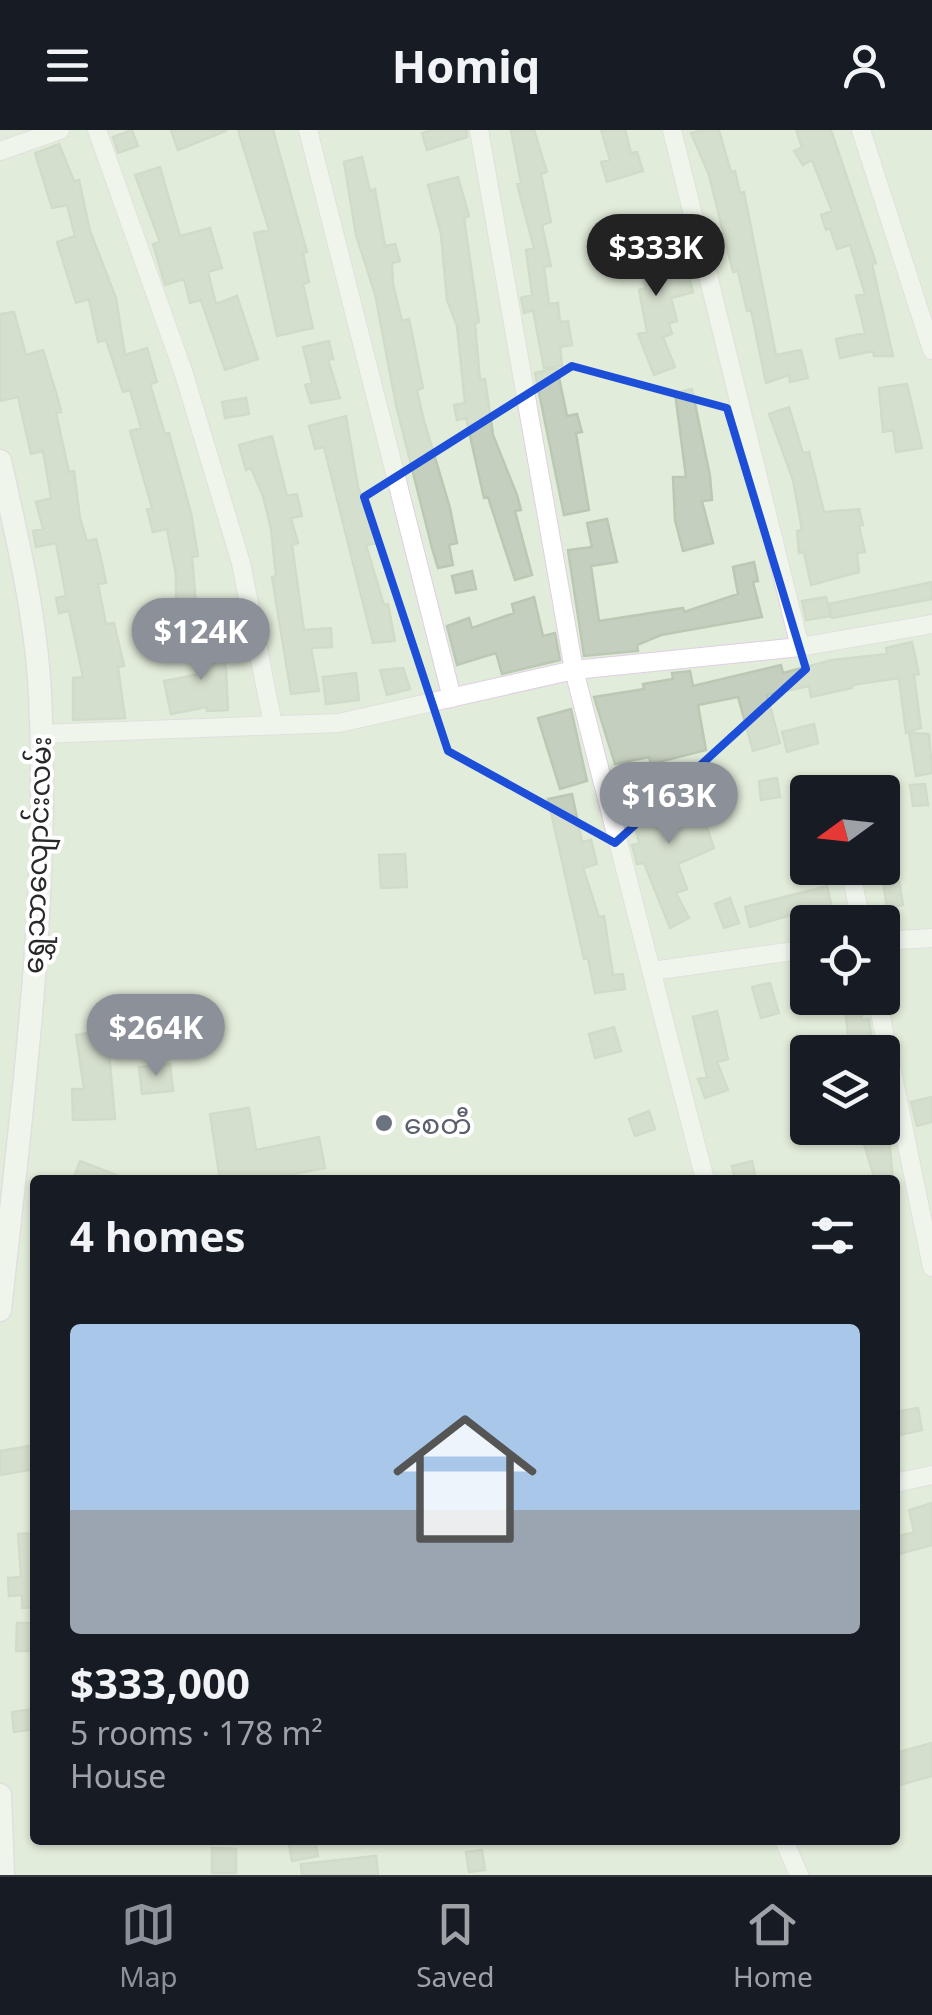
<!DOCTYPE html>
<meta charset="utf-8">
<style>
:root{--surface:#171b24;--page:#20242c;--text:#f1f3f6;--muted:#9ea1a6;--line:#363941;--accent:#8c9099}
body{margin:0;font-family:"Noto Sans","Noto Sans Myanmar",sans-serif;background:var(--page);color:var(--text);height:100vh;display:flex;flex-direction:column;font-size:38px;white-space:nowrap}
*{box-sizing:border-box;margin:0}
p{font-size:32px;color:var(--muted)}
.icon{flex:none;width:55px;height:55px;fill:none;stroke:currentColor;stroke-width:2;stroke-linecap:round;stroke-linejoin:round}
.map{position:relative;flex:1;overflow:hidden}
.side{position:absolute;left:30px;top:1045px;width:870px;height:670px;display:flex;flex-direction:column;background:var(--surface);border-radius:10px;box-shadow:0 2px 8px #0004}
.side>*{flex:none}
.needle{width:65px;rotate:255deg}
.fabs{position:absolute;left:790px;top:645px;display:grid;gap:20px}
.fabs a{display:grid;place-items:center;width:110px;height:110px;border-radius:10px;background:var(--surface);box-shadow:0 2px 8px #0004;font-size:50px}
.price{position:absolute;translate:-50% -85px;padding:0 22px;border-radius:35px;background:var(--accent);color:#fff;font-size:32px;line-height:65px;filter:drop-shadow(0 2px 5px #0008)}
.price::after{content:'';position:absolute;left:50%;top:60px;width:30px;height:22px;margin-left:-15px;background:inherit;clip-path:polygon(0 0,100% 0,50% 100%)}
.price.current{background:#222;color:#fff}
ul{padding:0;list-style:none}
li{display:grid;align-content:center;gap:20px;height:530px;padding:0 40px}
li span{display:grid;place-items:center;height:310px;border-radius:10px;color:#555}
li>.icon{margin-inline-start:auto}
span .icon{width:180px;height:180px;fill:#fffc;stroke-width:1}
li b{font-size:42px}
h2{display:flex;justify-content:space-between;align-items:center;height:120px;padding:0 40px;font-size:42px}
header{display:flex;justify-content:space-between;align-items:center;height:130px;padding:0 40px;background:var(--surface);font-size:45px;font-weight:700}
.tabs{display:flex;justify-content:space-around;align-items:center;height:140px;border-top:2px solid var(--line);background:var(--surface);font-size:28px;color:var(--muted)}
.tabs a{display:grid;justify-items:center;gap:5px}
.tabs .current{color:var(--accent)}
.map>svg:first-child{display:block}
.building{fill:#c5cfbf;stroke:#bbc8b3;stroke-width:2.5}
.lines{fill:none;stroke-linecap:round;stroke-linejoin:round}
.street-casing{stroke:#dfcfe3;stroke-width:20}
.secondary-casing{stroke:#dfcfe3;stroke-width:25}
.street{stroke:#fff;stroke-width:18}
.secondary{stroke:#fff;stroke-width:22}
.marked{fill:none;stroke:#1d4ed8;stroke-width:8;stroke-linejoin:round}
.worship-dot{fill:#6b7280;stroke:#fff;stroke-width:4}
.labels{text-anchor:middle;dominant-baseline:central;stroke-width:8;stroke-linejoin:round;paint-order:stroke}
.street-label{font-size:28px;fill:#292929;stroke:#fff}
.worship-label{font-size:28px;fill:#5b616d;stroke:#fff;text-anchor:start}
</style>
<header><svg class="icon" aria-label="menu" viewBox="0 0 24 24"><path d="M4 6h16M4 12h16M4 18h16"/></svg>Homiq<svg class="icon" aria-label="person" viewBox="0 0 24 24"><circle cx="12" cy="8" r="4"/><path d="M4 21q1-7 8-7t8 7"/></svg></header>
<div class="map">
<svg width="932" height="1745" viewBox="0 0 932 1745">
<rect width="100%" height="100%" fill="#e2ecda"/>
<!-- building -->
<path class="building" d="M132,0L138,16L118,23L113,7Z
M171,0H226V1L178,20Z
M238,0H273L307,122L303,123L309,152L303,154L313,198L277,206L254,103L269,100Z
M432,0H467V7L427,20L422,3Z
M511,0H534L547,42L541,44L551,92L542,95L551,136L544,137L549,174L558,173L560,192L568,191L572,215L560,217L562,236L544,238L533,180L524,183L521,168L532,165L526,120L534,118L517,54L521,53Z
M601,0H625L631,23L637,22L643,41L607,52L601,32L610,30Z
M704,0H719L731,42L735,41L740,63L744,62L776,225L801,220L808,248L790,252L789,245L766,253L751,180L747,181L738,141L733,142L709,45L691,3Z
M796,0H831L876,133L872,134L893,226H874L873,221L840,228L836,209L865,203L856,166L865,164L850,115L837,119L830,98L826,100L821,85L832,81L812,30L803,35L794,21L802,17Z
M59,14L74,51L79,50L90,101L116,168L125,225L147,218L157,252L150,254L165,304L169,303L191,383L198,426L192,427L198,498L161,504L156,486L176,480V445L167,399L153,402L147,379L152,378L130,301L141,298L130,260L123,262L106,210L98,212L89,169L76,173L57,112L75,106L67,75L52,78L35,23Z
M362,27L370,61L375,59L385,116L395,114L400,131L392,133L393,154L402,191L409,189L423,258L417,260L423,287L450,378L457,413L449,415L453,435L438,438L432,418L396,275L375,164L356,105L344,32Z
M160,37L180,106L210,98L222,138L208,142L216,174L237,166L258,229L225,240L201,170L190,173L184,149L165,155L153,114L160,112L135,45Z
M458,47L469,86L464,88L479,192L475,193L480,250L485,249L493,305L517,365L521,380L515,381L532,445L515,450L488,367L484,368L466,288L457,290L454,275L465,273L457,196L447,170L441,104L428,55Z
M645,97L655,130L662,128L668,150L688,144L693,162L671,168L677,191L669,193L672,204L663,207L675,237L654,245L638,204L647,202L639,160L646,158L637,122L626,125L620,104Z
M14,182L26,225L43,220L58,269L61,282L56,283L69,342L74,341L80,388L87,411L96,409L102,433L106,453L98,454L106,494L114,493L124,536L118,537L125,588L73,590V548L83,547L69,481L59,483L56,468L66,466L56,413L36,417L33,401L43,399L36,372L51,368L43,321L31,324L18,267L0,271V184Z
M329,211L333,229L328,230L340,268L311,273L305,255L312,253L303,217Z
M557,238L567,286L577,284L582,302L576,303L589,380L564,385L535,243Z
M907,254L922,318L896,322L893,300L883,302L879,258Z
M692,259L710,346L712,370L702,371L713,413L683,421L675,390L673,347H686L675,263Z
M246,268L249,284L225,288L222,272Z
M789,277L803,323L809,322L824,382L859,379L863,395L859,396L865,422L857,423L859,442L811,455L804,422L799,423L797,401L802,400L793,350L769,284Z
M346,286L358,357L378,413L366,415L384,475L388,474L395,511L373,513L324,317L315,319L309,296Z
M272,306L287,366L297,364L302,386L291,388L298,413L292,415L304,500L331,498L332,517L311,518L319,561L291,564L272,447L276,446L271,399L263,366L251,338L246,340L239,315Z
M607,389L617,432L591,436L599,491L683,478L684,482L738,464L733,437L754,432L758,451L753,452L762,487L661,505L637,515L638,521L584,526L568,420L592,417L587,393Z
M472,441L476,459L456,463L452,446Z
M932,452V469L832,488L829,474Z
M534,467L543,506L555,503L560,530L502,544L496,523L457,535L447,496L469,488L472,498L514,483L512,474Z
M826,467L831,486L806,490L802,471Z
M215,504L226,539L228,580L207,581V577L171,584L164,551L206,543L198,508Z
M912,512L919,544L914,545L921,598L906,603L899,548L852,555V558L811,567L809,556L767,565L780,613L753,621L738,567L698,575L706,620L651,634L649,627L615,634L594,567L644,559L643,554L673,549L672,543L690,541L693,556L781,535L783,543L832,530L887,524L886,518Z
M403,538L410,559L387,565L380,540Z
M356,543L359,570L326,574L323,547Z
M571,579L587,651L560,659L538,588Z
M814,594L818,613L787,622L782,602Z
M909,603L929,604L932,643L916,646Z
M777,648L780,667L761,670L759,651Z
M925,654L928,675L913,676L910,655Z
M646,663L659,688L710,670L717,691L706,695L714,718L678,734L687,759L676,763L689,788L670,798L644,733L637,734L632,715L639,713L632,682L625,684L621,669Z
M572,664L582,712L591,710L597,734L583,738L599,787L604,786L613,845L623,844L625,859L595,863L588,828L584,829L548,669Z
M405,724L407,757L381,758L379,725Z
M881,738H897L903,775L887,778Z
M827,756L833,782L814,786L812,779L750,797L745,777Z
M730,768L739,793L724,798L715,774Z
M770,853L779,883L761,888L752,857Z
M860,868L862,890L869,889L873,922H850L844,870Z
M717,881L728,929L717,932L728,960L705,968L698,949L707,947L693,887Z
M614,897L621,921L595,928L589,904Z
M107,900L115,989L73,990L72,959H84L76,905Z
M170,934L173,961L142,964L139,937Z
M932,967V992L917,996L911,972Z
M249,978L256,1020L319,1007L325,1038L262,1050H220L210,984Z
M649,981L655,999L635,1006L629,989Z
M859,998H888L893,1050H875Z
M80,1031L127,1049V1050H73Z
M752,1031L756,1050H735L732,1036Z
M918,1278L922,1300L899,1305L895,1282Z
M35,1315V1339L0,1345V1321Z
M932,1373V1415L895,1425V1407L914,1402L909,1380Z
M35,1403V1477L22,1478V1465L9,1466L8,1448L21,1447L18,1404Z
M17,1493H35V1521H16Z
M35,1579V1599L14,1602L12,1582Z
M932,1613V1646L895,1656V1623Z
M288,1710H315L318,1726L292,1731Z
M212,1718L236,1719V1743H212Z
M482,1720L485,1740L469,1742L466,1722Z
M376,1726L378,1745H302L301,1734Z"/>
<g class="lines">
<defs>
<path id="street" d="M97,0L183,241L241,433L273,595
M308,0L452,568
M479,0L574,540L705,1050
M672,0L800,517
M861,0L932,220
M0,21L60,0
M40,604L339,593L574,540L800,517L932,494
M850,738L861,792
M882,811L932,808
M652,841L808,819
M877,868L932,1137
M895,1353L932,1345
M784,1710L799,1745"/>
<path id="secondary" d="M0,331C17,407 36,486 40,564C50,770 22,976 0,1180
M0,1665L3,1745"/>
</defs>
<!-- street casing -->
<use href="#street" class="street-casing"/>
<!-- secondary casing -->
<use href="#secondary" class="secondary-casing"/>
<!-- street -->
<use href="#street" class="street"/>
<!-- secondary -->
<use href="#secondary" class="secondary"/>
</g>
<!-- marked area -->
<path d="M0 0H932V1745H0ZM572,236L727,278L806,539L615,713L448,621L364,367Z" fill="#e2ecda" fill-opacity=".55" fill-rule="evenodd"/>
<path class="marked" d="M572,236L727,278L806,539L615,713L448,621L364,367Z"/>
<!-- markers -->
<circle class="worship-dot" cx="384" cy="993" r="10"/>
<g class="labels">
<!-- street labels -->
<g class="street-label">
<text transform="translate(36 725) rotate(-88)">ရွှေသာလျောင်းလမ်း</text>
</g>
<!-- worship labels -->
<g class="worship-label">
<text x="404" y="993">စေတီ</text>
</g>
</g>
</svg>
<div class="fabs">
<a><svg class="needle" viewBox="-14 -14 28 28"><path d="M0-13l5 13h-10z" fill="#e53935"/><path d="M0 13l5-13h-10z" fill="#9ea1a6"/></svg></a>
<a><svg class="icon" aria-label="locate" viewBox="0 0 24 24"><circle cx="12" cy="12" r="6"/><path d="M12 2v4M12 18v4M2 12h4M18 12h4"/></svg></a>
<a><svg class="icon" aria-label="layers" viewBox="0 0 24 24"><path d="M12 4l9 5-9 5-9-5zM3 14l9 5 9-5"/></svg></a>
</div>
<b class="price current" style="left:656px;top:169px">$333K</b>
<b class="price" style="left:201px;top:553px">$124K</b>
<b class="price" style="left:669px;top:717px">$163K</b>
<b class="price" style="left:156px;top:949px">$264K</b>
<section class="side">
<h2>4 homes<svg class="icon" aria-label="filters" viewBox="0 0 24 24"><path d="M4 7h16M4 17h16"/><circle cx="9" cy="7" r="2"/><circle cx="15" cy="17" r="2"/></svg></h2>
<ul>
<li><span style="background:linear-gradient(#a9c7e8 60%,#9aa5b1 0)"><svg class="icon" aria-label="home" viewBox="0 0 24 24"><path d="M3 11l9-7 9 7M6 9v11h12V9"/></svg></span><div><b>$333,000</b><p>5 rooms · 178 m²</p><p>House</p></div></li>
</ul>
</section>
</div>
<nav class="tabs">
<a class="current"><svg class="icon" aria-label="map" viewBox="0 0 24 24"><path d="M3 6l6-2 6 2 6-2v14l-6 2-6-2-6 2zM9 4v14M15 6v14"/></svg>Map</a>
<a><svg class="icon" aria-label="saved" viewBox="0 0 24 24"><path d="M7 4h10v16l-5-4-5 4z"/></svg>Saved</a>
<a><svg class="icon" aria-label="home" viewBox="0 0 24 24"><path d="M3 11l9-7 9 7M6 9v11h12V9"/></svg>Home</a>
</nav>
